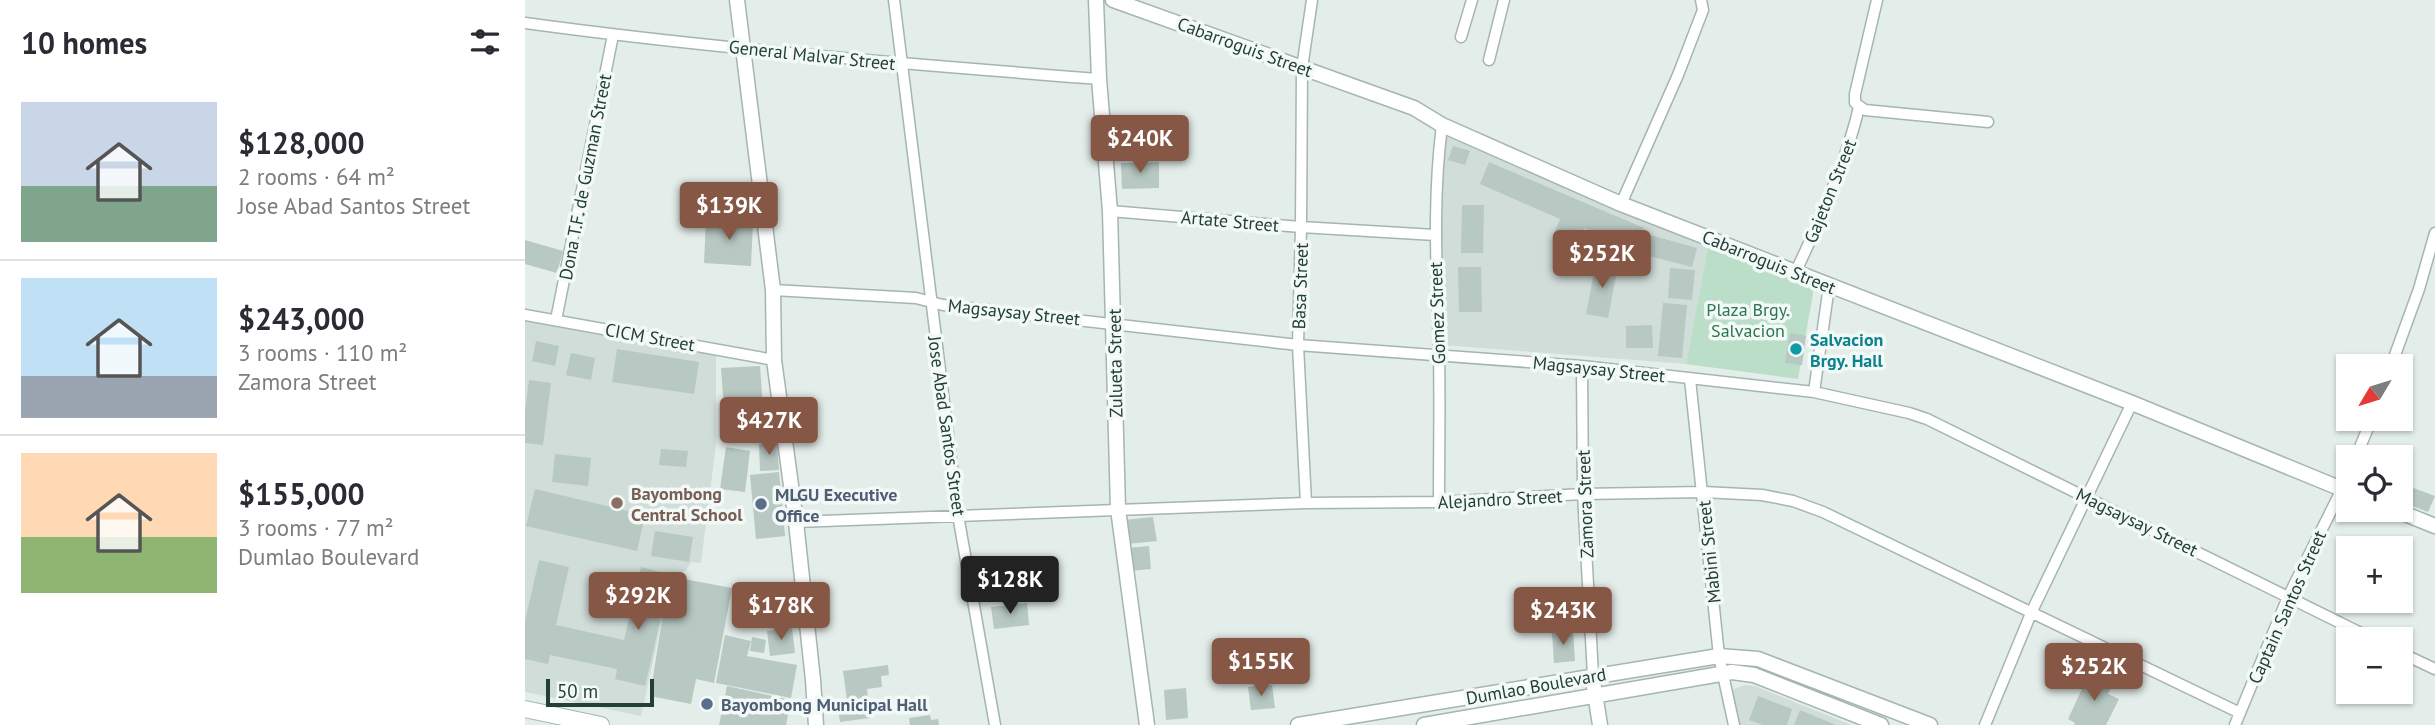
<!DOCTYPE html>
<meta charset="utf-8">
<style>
:root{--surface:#fff;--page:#f7f7f7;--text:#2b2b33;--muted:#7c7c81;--line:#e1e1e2;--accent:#855744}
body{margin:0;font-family:"PT Sans",sans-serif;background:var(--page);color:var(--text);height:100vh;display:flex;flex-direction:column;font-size:26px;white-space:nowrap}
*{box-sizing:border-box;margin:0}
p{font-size:23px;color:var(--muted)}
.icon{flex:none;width:38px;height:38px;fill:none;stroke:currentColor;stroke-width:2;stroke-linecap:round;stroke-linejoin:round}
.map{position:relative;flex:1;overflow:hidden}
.sheet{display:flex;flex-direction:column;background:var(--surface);width:525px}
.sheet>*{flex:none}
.needle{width:46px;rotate:232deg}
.fabs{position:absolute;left:1811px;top:354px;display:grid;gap:14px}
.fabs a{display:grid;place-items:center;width:77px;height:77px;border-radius:0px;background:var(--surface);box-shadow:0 2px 5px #0004;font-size:35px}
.scale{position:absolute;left:21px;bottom:18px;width:108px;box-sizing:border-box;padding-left:7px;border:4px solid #223f39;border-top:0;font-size:19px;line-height:24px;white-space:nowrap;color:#223f39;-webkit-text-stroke:5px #f3f9f7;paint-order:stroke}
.price{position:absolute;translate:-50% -60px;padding:0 16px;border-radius:7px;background:var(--accent);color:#fff;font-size:23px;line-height:46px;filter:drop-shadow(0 2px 4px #0008)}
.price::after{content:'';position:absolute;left:50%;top:42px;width:21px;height:16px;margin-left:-10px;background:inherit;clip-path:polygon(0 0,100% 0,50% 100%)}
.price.on{background:#222;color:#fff}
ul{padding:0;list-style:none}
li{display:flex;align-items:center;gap:21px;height:175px;padding:0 21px}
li+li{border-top:2px solid var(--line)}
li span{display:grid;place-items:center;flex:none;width:196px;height:140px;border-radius:0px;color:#555}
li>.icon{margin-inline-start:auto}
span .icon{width:84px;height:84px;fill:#fffc;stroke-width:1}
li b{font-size:30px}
h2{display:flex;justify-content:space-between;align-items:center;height:84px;padding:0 21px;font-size:30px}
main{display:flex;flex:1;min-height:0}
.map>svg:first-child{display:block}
.built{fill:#d1ddd8}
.green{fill:#bbdec8}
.building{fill:#b8c8c3}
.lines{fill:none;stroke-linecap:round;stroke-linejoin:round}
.minor-casing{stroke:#a5b5b1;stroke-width:13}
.tertiary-casing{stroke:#a5b5b1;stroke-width:17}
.secondary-casing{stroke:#a1b9b2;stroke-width:18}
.minor{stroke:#fff;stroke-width:10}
.tertiary{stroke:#fff;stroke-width:14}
.secondary{stroke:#fff;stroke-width:16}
.culture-dot{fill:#0f9aa8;stroke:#f3f9f7;stroke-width:2.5}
.education-dot{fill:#8d6e63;stroke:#f3f9f7;stroke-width:2.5}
.service-dot{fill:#5c6f8a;stroke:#f3f9f7;stroke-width:2.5}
.labels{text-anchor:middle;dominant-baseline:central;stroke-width:7;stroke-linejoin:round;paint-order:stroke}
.street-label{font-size:18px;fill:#223f39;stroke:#f3f9f7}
.park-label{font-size:18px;fill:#2b764f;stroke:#f3f9f7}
.culture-label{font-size:18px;font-weight:bold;fill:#0d838f;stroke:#f3f9f7;text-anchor:start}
.education-label{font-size:18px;font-weight:bold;fill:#785e54;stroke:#f3f9f7;text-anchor:start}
.service-label{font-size:18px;font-weight:bold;fill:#4e5e75;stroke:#f3f9f7;text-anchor:start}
</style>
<main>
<section class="sheet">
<h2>10 homes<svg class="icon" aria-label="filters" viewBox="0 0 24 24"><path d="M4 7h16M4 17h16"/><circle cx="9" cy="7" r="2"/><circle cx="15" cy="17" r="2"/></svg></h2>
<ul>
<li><span style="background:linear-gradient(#c9d6e8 60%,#7fa58c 0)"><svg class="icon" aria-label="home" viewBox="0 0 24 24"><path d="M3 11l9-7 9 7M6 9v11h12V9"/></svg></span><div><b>$128,000</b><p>2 rooms · 64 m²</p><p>Jose Abad Santos Street</p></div></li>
<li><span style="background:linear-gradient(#bfe0f5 70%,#9aa5b1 0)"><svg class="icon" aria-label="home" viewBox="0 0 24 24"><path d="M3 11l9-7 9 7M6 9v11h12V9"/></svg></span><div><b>$243,000</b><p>3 rooms · 110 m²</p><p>Zamora Street</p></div></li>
<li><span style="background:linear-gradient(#ffd9b3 60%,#8fb573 0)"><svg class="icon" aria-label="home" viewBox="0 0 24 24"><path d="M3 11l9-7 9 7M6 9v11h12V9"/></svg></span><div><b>$155,000</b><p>3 rooms · 77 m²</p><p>Dumlao Boulevard</p></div></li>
</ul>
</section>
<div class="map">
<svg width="1910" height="725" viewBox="0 0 1910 725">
<rect width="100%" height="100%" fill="#e3ede9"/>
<!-- built -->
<path class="built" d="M918,135L1183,247L1161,364L918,345L911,230Z
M0,319L191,352V444L176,563L166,562L161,571L147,574L116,716L0,692Z
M1219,685L1230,686L1326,725H1214L1207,690Z"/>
<!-- green -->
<path class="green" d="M1183,247L1289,288L1273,379L1161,364Z"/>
<!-- building -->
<path class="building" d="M928,146L945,151L940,165L923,160Z
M634,162V188L597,189L596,163Z
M964,162L1119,228L1110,250L1059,228L1051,246L1028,236L1035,219L955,184Z
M937,205H959L958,253H936Z
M181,219L228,221L226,266L179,263Z
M1125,235L1172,248L1167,267L1120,255Z
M0,240L38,251L32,273L0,264Z
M1071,262L1093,266L1083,318L1061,314Z
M933,267H956L957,312H934Z
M1145,268L1170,270L1167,300L1143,298Z
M1138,303L1162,305L1157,358L1133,356Z
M1127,325L1128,348H1101V326Z
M1265,333L1281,336L1277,365L1260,363Z
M11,341L34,346L30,366L7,361Z
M92,349L174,362L169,394L87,382Z
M46,353L70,358L66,380L41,375Z
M235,366L240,435L201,438L196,368Z
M4,380L26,383L18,445L0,443V411Z
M252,443L254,470L235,471L234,444Z
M201,447L225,451L220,492L195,489Z
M136,449L163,451L161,467L134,465Z
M30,454L66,458L63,486L27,482Z
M254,472L260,536L231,539L225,475Z
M1883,486L1910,496L1903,512L1877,502Z
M10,489L120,515L112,551L1,526Z
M628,517L632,541L602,544L599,520Z
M130,531L168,537L164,562L126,556Z
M624,546L626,569L605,571L603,548Z
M14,560L44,567L31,625L99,640L116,567L146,575L142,592L146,593L148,577L207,588L189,683L171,679L166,704L125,696L140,601L120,686L90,679L92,669L25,655L23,664L0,659V621Z
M502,603L504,625L469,629L466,607Z
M232,604L259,606L257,628L230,625Z
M267,628L270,653L245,656L242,631Z
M1048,632L1050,661L1029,663L1027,633Z
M200,635L226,641L222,656L272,665L266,698L191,683Z
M227,637L241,640L239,653L225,651Z
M363,665L364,675L356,676L357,687L342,689L345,718L315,722L312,701L322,700L318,671Z
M1564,674L1588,684L1583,694L1594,699L1581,725H1549L1550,723L1543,719Z
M747,685L750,708L726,710L723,687Z
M202,686L266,700L261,725H194Z
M661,688L663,718L641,720L639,690Z
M1233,696L1267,709L1262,725H1238L1224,720Z
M1275,710L1311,725H1269Z
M405,715L406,720L413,719L414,725H385L384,718Z"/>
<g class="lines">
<defs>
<path id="minor" d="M369,0L433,515L470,725
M1352,0L1330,94V103L1340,110L1463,122
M0,23C190,49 383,64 574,79
M936,37L947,0
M964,60L979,0
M1096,204L1153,75L1178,10L1176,0
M585,211L776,227L910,235
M1270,273C1294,223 1322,161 1334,107
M248,290L391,298L418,305L773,345L1057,366L1289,392L1384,413L1402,419L1848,639
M0,315L249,360
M31,320L88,35
M1057,366L1058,494L1068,675
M1866,366L1894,289L1910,233
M1165,379L1194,656L1209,725
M1289,392L1304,286
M1831,457L1847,418
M914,502C914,453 915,403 914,353C912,274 907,204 917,125
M781,503L773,345L776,227L777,68L787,0
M271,522L781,503L914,502L1058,494L1178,492L1237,495L1268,501L1298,512L1715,713
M1876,653L1910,669
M1460,725L1507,611L1607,403
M1710,725L1763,597L1824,475"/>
<path id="tertiary" d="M212,0L248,290L249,360L271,522L288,680L291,725
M571,0L574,79L585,211L593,509L622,725
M588,0L889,108L917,125L1096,204L1607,403L1824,492
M1868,509L1910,526
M1069,687L1075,725
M773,725L1194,656L1233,659L1405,725
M899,725L1207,672L1229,675L1356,725"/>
<path id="secondary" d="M0,709L76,725"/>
</defs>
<!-- minor casing -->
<use href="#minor" class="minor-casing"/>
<!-- tertiary casing -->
<use href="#tertiary" class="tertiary-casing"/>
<!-- secondary casing -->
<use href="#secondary" class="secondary-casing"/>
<!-- minor -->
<use href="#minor" class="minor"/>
<!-- tertiary -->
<use href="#tertiary" class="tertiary"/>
<!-- secondary -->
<use href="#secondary" class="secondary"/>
</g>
<!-- markers -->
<circle class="culture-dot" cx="1271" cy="349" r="7"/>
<circle class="education-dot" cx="92" cy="503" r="7"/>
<g class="service-dot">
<circle cx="236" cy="504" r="7"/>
<circle cx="182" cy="704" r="7"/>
</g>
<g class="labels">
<!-- street labels -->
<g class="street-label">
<text transform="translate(720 47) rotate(20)">Cabarroguis Street</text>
<text transform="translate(287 55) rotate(6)">General Malvar Street</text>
<text transform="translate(60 177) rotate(-79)">Dona T.F. de Guzman Street</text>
<text transform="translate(1305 191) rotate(-68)">Gajeton Street</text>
<text transform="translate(705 221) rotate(5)">Artate Street</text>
<text transform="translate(1244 262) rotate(22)">Cabarroguis Street</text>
<text transform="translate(775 286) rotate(-88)">Basa Street</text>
<text transform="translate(489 312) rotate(6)">Magsaysay Street</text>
<text transform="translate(912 313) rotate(-92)">Gomez Street</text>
<text transform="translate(125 337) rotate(10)">CICM Street</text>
<text transform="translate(590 363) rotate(-91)">Zulueta Street</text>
<text transform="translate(1074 369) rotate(6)">Magsaysay Street</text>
<text transform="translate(422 426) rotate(82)">Jose Abad Santos Street</text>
<text transform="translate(975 499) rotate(-3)">Alejandro Street</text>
<text transform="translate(1060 504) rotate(-92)">Zamora Street</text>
<text transform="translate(1612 522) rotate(26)">Magsaysay Street</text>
<text transform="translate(1184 552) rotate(-96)">Mabini Street</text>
<text transform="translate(1762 607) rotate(-66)">Captain Santos Street</text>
<text transform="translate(1011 686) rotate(-10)">Dumlao Boulevard</text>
</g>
<!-- park labels -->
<g class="park-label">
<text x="1223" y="309">Plaza Brgy.<tspan x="1223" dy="21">Salvacion</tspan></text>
</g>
<!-- culture labels -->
<g class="culture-label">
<text x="1285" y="339">Salvacion<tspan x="1285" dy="21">Brgy. Hall</tspan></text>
</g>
<!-- education labels -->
<g class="education-label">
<text x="106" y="493">Bayombong<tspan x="106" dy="21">Central School</tspan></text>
</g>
<!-- service labels -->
<g class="service-label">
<text x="250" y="494">MLGU Executive<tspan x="250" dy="21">Office</tspan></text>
<text x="196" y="704">Bayombong Municipal Hall</text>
</g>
</g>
</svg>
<div class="fabs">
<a><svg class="needle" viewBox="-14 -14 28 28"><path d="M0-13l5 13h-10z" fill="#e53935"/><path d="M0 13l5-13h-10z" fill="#7c7c81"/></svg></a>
<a><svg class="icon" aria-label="locate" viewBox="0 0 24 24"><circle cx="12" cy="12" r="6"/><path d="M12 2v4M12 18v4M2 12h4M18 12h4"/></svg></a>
<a>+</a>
<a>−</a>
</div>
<div class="scale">50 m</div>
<b class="price" style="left:615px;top:175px">$240K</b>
<b class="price" style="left:204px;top:242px">$139K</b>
<b class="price" style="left:1077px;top:290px">$252K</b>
<b class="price" style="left:244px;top:457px">$427K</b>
<b class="price on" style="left:485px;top:616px">$128K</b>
<b class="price" style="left:113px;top:632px">$292K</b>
<b class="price" style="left:256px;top:642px">$178K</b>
<b class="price" style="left:1038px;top:647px">$243K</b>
<b class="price" style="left:736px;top:698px">$155K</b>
<b class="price" style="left:1569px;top:703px">$252K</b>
</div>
</main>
